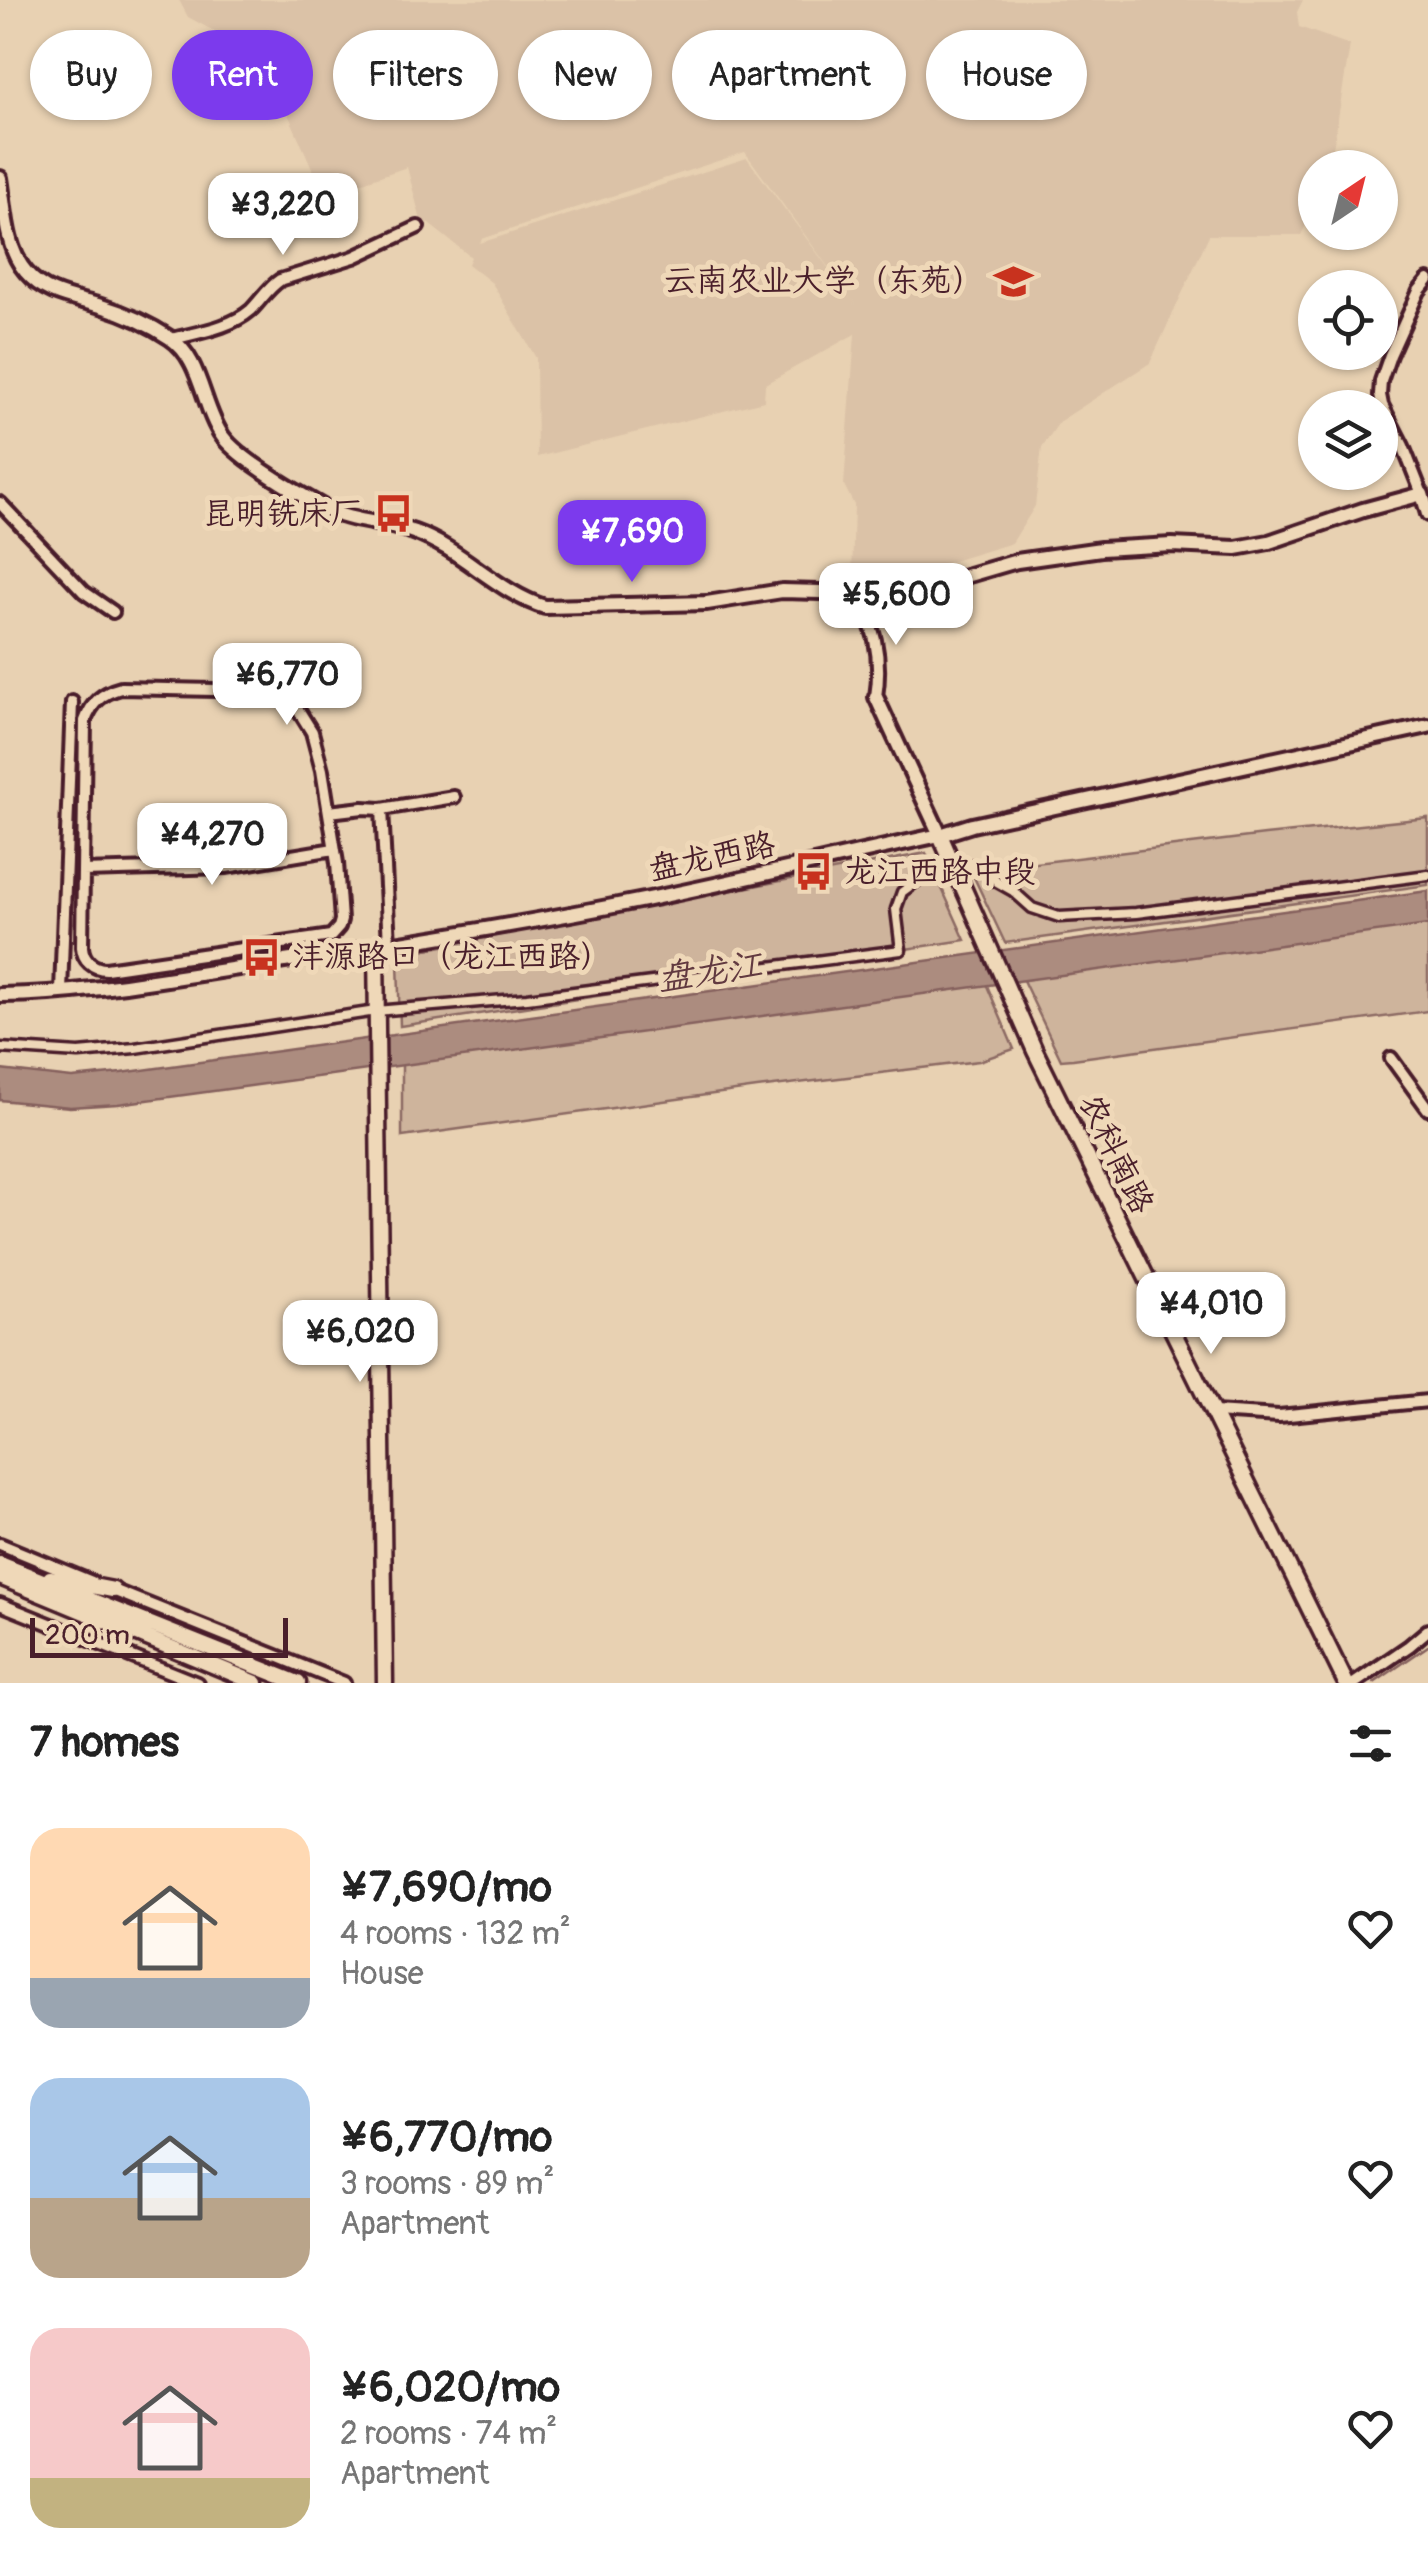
<!DOCTYPE html>
<meta charset="utf-8">
<style>
:root{--surface:#fff;--page:#f2f2f2;--text:#222;--muted:#767676;--accent:#7c3aed}
body{margin:0;font-family:Pangolin,"LXGW WenKai TC",sans-serif;background:var(--page);color:var(--text);height:100vh;display:flex;flex-direction:column;font-size:38px;white-space:nowrap}
*{box-sizing:border-box;margin:0}
p{font-size:32px;color:var(--muted)}
.icon{flex:none;width:55px;height:55px;fill:none;stroke:currentColor;stroke-width:2;stroke-linecap:round;stroke-linejoin:round}
.map{position:relative;height:1683px;overflow:hidden}
.drawer{display:flex;flex-direction:column;background:var(--surface);flex:1}
.drawer>*{flex:none}
.hud{position:absolute;left:30px;top:30px;width:1370px;height:90px;display:flex;gap:20px}
.needle{width:65px;rotate:35deg}
.fabs{position:absolute;left:1298px;top:150px;display:grid;gap:20px}
.fabs a{display:grid;place-items:center;width:100px;height:100px;border-radius:50%;background:var(--surface);box-shadow:0 2px 8px #0004;font-size:50px}
.scale{position:absolute;left:30px;bottom:25px;width:258px;box-sizing:border-box;padding-left:10px;border:5px solid #4a1f2b;border-top:0;font-size:28px;line-height:35px;white-space:nowrap;color:#4a1f2b;-webkit-text-stroke:8px #efd8b8;paint-order:stroke}
.price{position:absolute;translate:-50% -85px;padding:0 22px;border-radius:20px;background:#fff;color:#222;font-size:32px;line-height:65px;filter:drop-shadow(0 2px 5px #0008)}
.price::after{content:'';position:absolute;left:50%;top:60px;width:30px;height:22px;margin-left:-15px;background:inherit;clip-path:polygon(0 0,100% 0,50% 100%)}
.price.on{background:var(--accent);color:#fff}
ul{padding:0;list-style:none}
li{display:flex;align-items:center;gap:30px;height:250px;padding:0 30px}
li span{display:grid;place-items:center;flex:none;width:280px;height:200px;border-radius:30px;color:#555}
li>.icon{margin-inline-start:auto}
span .icon{width:120px;height:120px;fill:#fffc;stroke-width:1}
li b{font-size:42px}
h2{display:flex;justify-content:space-between;align-items:center;height:120px;padding:0 30px;font-size:42px}
.tag{padding:0 35px;border-radius:45px;background:var(--surface);box-shadow:0 2px 8px #0004;font-size:35px;line-height:90px}
.tag.on{background:var(--accent);color:#fff}
.map>svg:first-child{display:block}
.built{fill:#dbc2a7;fill-rule:evenodd}
.green{fill:#ceb49c;stroke:#8c6a64;stroke-width:2.5}
.water{fill:#ac8c7f;stroke:#85605d;stroke-width:2.5}
.lines{fill:none;stroke-linecap:round;stroke-linejoin:round}
.stream{stroke:#85605d;stroke-width:2.5}
.pedestrian-casing{stroke:#4a1f2b;stroke-width:15}
.minor-casing{stroke:#4a1f2b;stroke-width:18}
.tertiary-casing{stroke:#4a1f2b;stroke-width:20}
.secondary-casing{stroke:#4a1f2b;stroke-width:21}
.pedestrian{stroke:#efd8b8;stroke-width:8}
.minor{stroke:#efd8b8;stroke-width:10}
.tertiary{stroke:#efd8b8;stroke-width:12}
.secondary{stroke:#efd8b8;stroke-width:14}
.labels{text-anchor:middle;dominant-baseline:central;stroke-width:10;stroke-linejoin:round;paint-order:stroke}
.poi-label{font-size:32px;fill:#4a1f2b;stroke:#efd8b8;text-anchor:end}
.street-label{font-size:32px;fill:#4a1f2b;stroke:#efd8b8}
.water-label{font-size:35px;font-style:italic;fill:#623a40;stroke:#efd8b8}
</style>
<div class="map">
<svg width="1428" height="1683" viewBox="0 0 1428 1683">
<rect width="100%" height="100%" fill="#e8d1b2"/>
<filter id="ink" filterUnits="userSpaceOnUse"><feTurbulence type="fractalNoise" baseFrequency=".01" numOctaves="2"/><feDisplacementMap in="SourceGraphic" scale="20" xChannelSelector="R" yChannelSelector="G"/><feConvolveMatrix kernelMatrix="1 2 1 2 8 2 1 2 1" color-interpolation-filters="sRGB"/></filter>
<g filter="url(#ink)">
<!-- built -->
<path class="built" d="M179,0H1303L1297,12L1299,27L1350,45L1330,167L1315,168V207L1301,235H1209L1150,363L1060,421L1042,447L1035,506L1012,543L897,578L852,576L854,505L844,485L855,334L765,384L764,401L537,457L536,358L492,283L468,264L471,257L420,217L407,167L324,195L265,62L240,71L223,36L188,17ZM745,152L857,307L747,158L480,243L482,239Z"/>
<!-- green -->
<path class="green" d="M1428,818V885L1005,943L971,871L1265,835Z
M926,853L965,940L400,1026L398,961L401,954Z
M1428,921V1011L1073,1059L1061,1060L1021,976Z
M985,981L1014,1049L979,1061L757,1088L402,1137V1061Z"/>
<!-- water -->
<path class="water" d="M1428,891V925L118,1104L70,1107L0,1100V1070L72,1078L121,1073Z"/>
<g class="lines">
<!-- stream -->
<path class="stream" d="M1374,1683L1428,1646"/>
<defs>
<path id="pedestrian" d="M0,1048L79,1053L135,1048L376,1011L527,998L901,950L896,909L902,892L931,871L952,865H976L985,868L997,882L1013,891L1032,908L1059,917L1136,913L1428,875"/>
<path id="minor" d="M173,339C199,332 230,328 251,310C261,300 268,288 280,280L354,257L418,227
M1422,494L1403,446L1382,405L1380,395L1381,381L1390,355L1419,291L1428,280
M0,503L84,592L113,612
M868,594C863,619 870,618 875,640C879,659 879,678 876,697
M121,688L262,691L286,699L297,708L312,732L322,770L337,863L341,920L339,927L331,936L106,969C93,969 83,960 82,947L85,721C92,702 102,693 121,688Z
M382,809L389,944
M329,812L363,808L382,809L454,797
M83,871L226,867L334,849
M61,991L72,702
M1391,1058L1428,1109
M1214,1412L1279,1416L1428,1401
M0,1544L92,1582
M108,1588L344,1683
M0,1604L197,1683
M1355,1683L1409,1646L1428,1630"/>
<path id="tertiary" d="M0,178C5,208 5,248 26,272C45,295 74,298 101,306C124,313 149,324 170,338C202,359 202,408 223,437C240,460 303,496 330,511C356,523 387,522 414,532C462,549 497,592 545,607L707,603L782,591L896,594L914,591L1017,561L1101,549L1172,545L1236,548L1269,542L1363,510L1422,494L1428,514
M876,697L940,835
M0,995C93,994 186,975 278,962C400,944 523,924 644,900C743,880 841,856 940,835L972,825L1428,726"/>
<path id="secondary" d="M940,835L1035,1051L1346,1683
M376,947L385,1683
M0,1564L298,1683
M0,1577L256,1683
M50,1578L113,1590"/>
</defs>
<!-- pedestrian casing -->
<use href="#pedestrian" class="pedestrian-casing"/>
<!-- minor casing -->
<use href="#minor" class="minor-casing"/>
<!-- tertiary casing -->
<use href="#tertiary" class="tertiary-casing"/>
<!-- secondary casing -->
<use href="#secondary" class="secondary-casing"/>
<!-- pedestrian -->
<use href="#pedestrian" class="pedestrian"/>
<!-- minor -->
<use href="#minor" class="minor"/>
<!-- tertiary -->
<use href="#tertiary" class="tertiary"/>
<!-- secondary -->
<use href="#secondary" class="secondary"/>
</g>
</g>
<!-- icons -->
<defs>
<symbol id="university-bare" viewBox="-9 -9 18 18"><path d="M0-5L7-2L0 1L-7-2ZM-4 1L0 2.5L4 1V4Q0 6-4 4Z" fill="#c8321e" stroke="#efd8b8" stroke-width="2.5" paint-order="stroke"/></symbol>
<symbol id="bus-bare" viewBox="-9 -9 18 18"><path d="M-5-6H5V4H4V6H2V4H-2V6H-4V4H-5ZM-3.5-4V0h7V-4ZM-3.5 1.2v1.5H-2V1.2ZM2 1.2v1.5H3.5V1.2Z" fill="#c8321e" stroke="#efd8b8" stroke-width="2.5" paint-order="stroke"/></symbol>
</defs>
<g fill-rule="evenodd">
<use href="#university-bare" x="986" y="254" width="55" height="55"/>
<use href="#bus-bare" x="366" y="486" width="55" height="55"/>
<use href="#bus-bare" x="786" y="844" width="55" height="55"/>
<use href="#bus-bare" x="234" y="930" width="55" height="55"/>
</g>
<g class="labels">
<!-- poi labels -->
<g class="poi-label">
<text x="984" y="281">云南农业大学（东苑）</text>
<text x="363" y="514">昆明铣床厂</text>
<text x="844" y="872" text-anchor="start">龙江西路中段</text>
<text x="292" y="957" text-anchor="start">沣源路口（龙江西路）</text>
</g>
<!-- street labels -->
<g class="street-label">
<text transform="translate(712 857) rotate(-12)">盘龙西路</text>
<text transform="translate(1116 1154) rotate(64)">农科南路</text>
</g>
<!-- water labels -->
<g class="water-label">
<text transform="translate(710 972) rotate(-8)">盘龙江</text>
</g>
</g>
</svg>
<div class="fabs">
<a><svg class="needle" viewBox="-14 -14 28 28"><path d="M0-13l5 13h-10z" fill="#e53935"/><path d="M0 13l5-13h-10z" fill="#767676"/></svg></a>
<a><svg class="icon" aria-label="locate" viewBox="0 0 24 24"><circle cx="12" cy="12" r="6"/><path d="M12 2v4M12 18v4M2 12h4M18 12h4"/></svg></a>
<a><svg class="icon" aria-label="layers" viewBox="0 0 24 24"><path d="M12 4l9 5-9 5-9-5zM3 14l9 5 9-5"/></svg></a>
</div>
<div class="scale">200 m</div>
<b class="price" style="left:283px;top:258px">¥3,220</b>
<b class="price on" style="left:632px;top:585px">¥7,690</b>
<b class="price" style="left:896px;top:648px">¥5,600</b>
<b class="price" style="left:287px;top:728px">¥6,770</b>
<b class="price" style="left:212px;top:888px">¥4,270</b>
<b class="price" style="left:1211px;top:1357px">¥4,010</b>
<b class="price" style="left:360px;top:1385px">¥6,020</b>
<div class="hud">
<a class="tag">Buy</a>
<a class="tag on">Rent</a>
<a class="tag">Filters</a>
<a class="tag">New</a>
<a class="tag">Apartment</a>
<a class="tag">House</a>
</div>
</div>
<section class="drawer">
<h2>7 homes<svg class="icon" aria-label="filters" viewBox="0 0 24 24"><path d="M4 7h16M4 17h16"/><circle cx="9" cy="7" r="2"/><circle cx="15" cy="17" r="2"/></svg></h2>
<ul>
<li><span style="background:linear-gradient(#ffd9b3 75%,#9aa5b1 0)"><svg class="icon" aria-label="home" viewBox="0 0 24 24"><path d="M3 11l9-7 9 7M6 9v11h12V9"/></svg></span><div><b>¥7,690/mo</b><p>4 rooms · 132 m²</p><p>House</p></div><svg class="icon" aria-label="heart" viewBox="0 0 24 24"><path d="M12 20l-8-8c-3-5 5-10 8-4 3-6 11-1 8 4z"/></svg></li>
<li><span style="background:linear-gradient(#a9c7e8 60%,#b9a48a 0)"><svg class="icon" aria-label="home" viewBox="0 0 24 24"><path d="M3 11l9-7 9 7M6 9v11h12V9"/></svg></span><div><b>¥6,770/mo</b><p>3 rooms · 89 m²</p><p>Apartment</p></div><svg class="icon" aria-label="heart" viewBox="0 0 24 24"><path d="M12 20l-8-8c-3-5 5-10 8-4 3-6 11-1 8 4z"/></svg></li>
<li><span style="background:linear-gradient(#f6c9c9 75%,#c2b280 0)"><svg class="icon" aria-label="home" viewBox="0 0 24 24"><path d="M3 11l9-7 9 7M6 9v11h12V9"/></svg></span><div><b>¥6,020/mo</b><p>2 rooms · 74 m²</p><p>Apartment</p></div><svg class="icon" aria-label="heart" viewBox="0 0 24 24"><path d="M12 20l-8-8c-3-5 5-10 8-4 3-6 11-1 8 4z"/></svg></li>
</ul>
</section>
